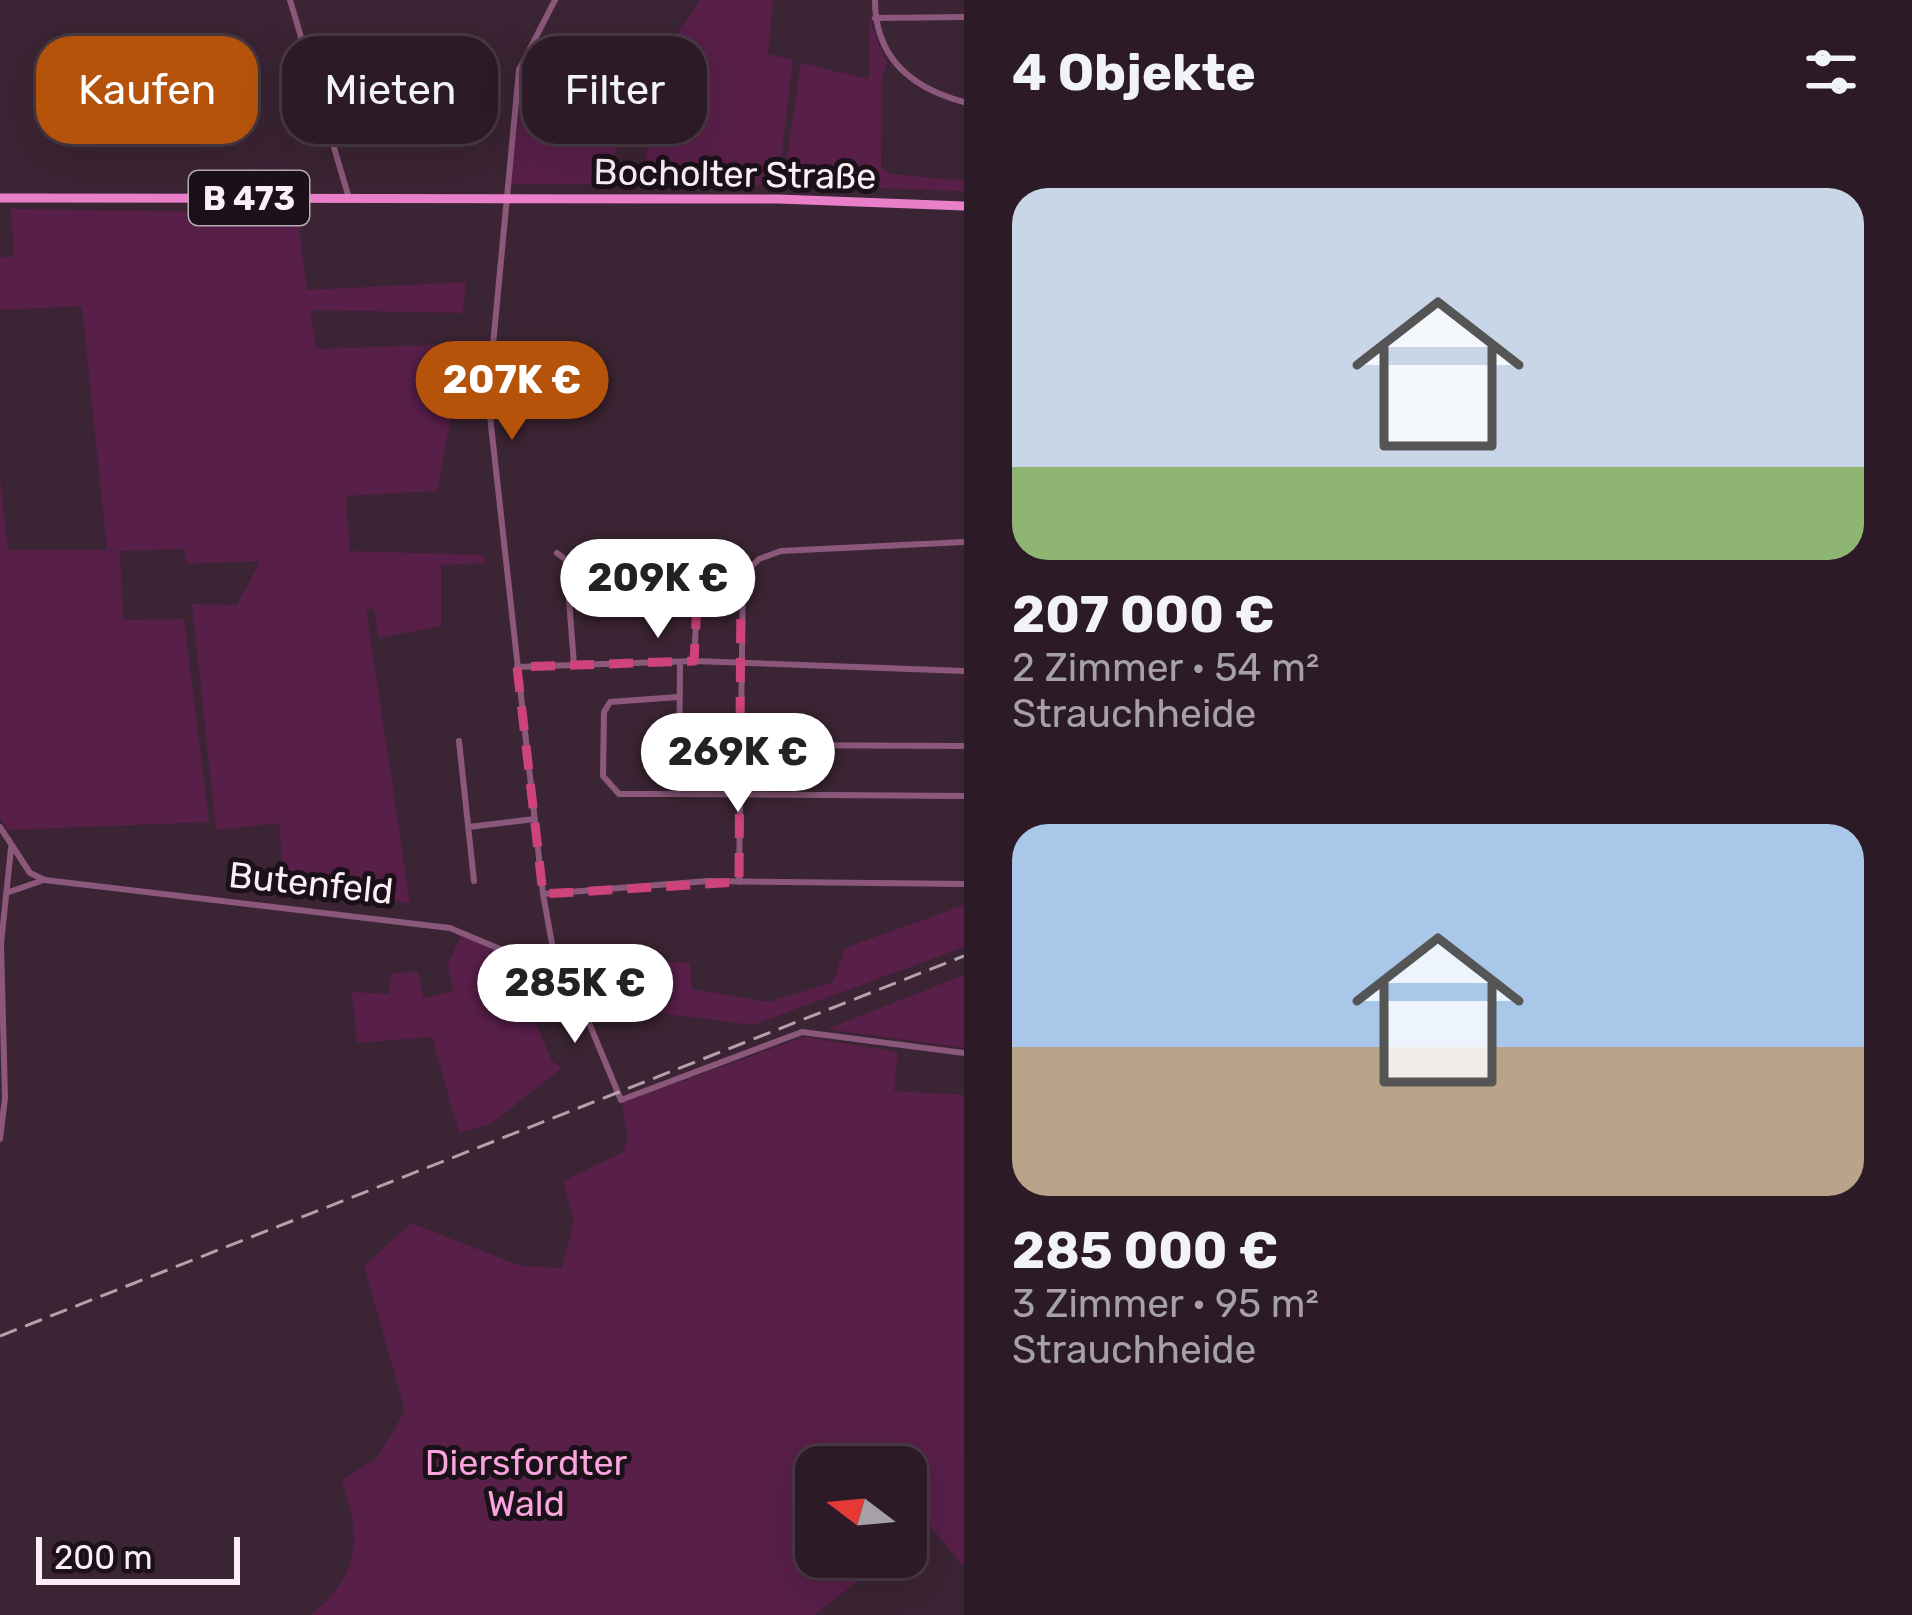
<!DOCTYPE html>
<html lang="de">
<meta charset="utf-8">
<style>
:root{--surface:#2c1b26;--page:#34242e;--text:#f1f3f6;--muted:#a6a1a7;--line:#483943;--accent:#b45309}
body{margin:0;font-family:Rubik,sans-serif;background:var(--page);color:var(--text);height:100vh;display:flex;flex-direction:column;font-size:45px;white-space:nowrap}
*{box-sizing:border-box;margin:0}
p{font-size:39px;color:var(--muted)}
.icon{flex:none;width:66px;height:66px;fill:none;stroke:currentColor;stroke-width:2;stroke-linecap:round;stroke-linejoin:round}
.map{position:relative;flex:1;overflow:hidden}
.panel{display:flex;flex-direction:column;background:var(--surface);width:948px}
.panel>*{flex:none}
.guide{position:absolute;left:36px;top:36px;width:747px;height:108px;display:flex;gap:24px}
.needle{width:78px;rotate:286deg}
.fabs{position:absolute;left:795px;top:1446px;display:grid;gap:24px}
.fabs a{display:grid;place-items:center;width:132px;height:132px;border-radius:24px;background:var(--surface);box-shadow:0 12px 48px #0002,0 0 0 3px var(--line);font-size:60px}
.scale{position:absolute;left:36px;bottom:30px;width:204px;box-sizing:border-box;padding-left:12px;border:6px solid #feeef8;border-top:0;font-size:33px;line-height:42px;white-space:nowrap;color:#feeef8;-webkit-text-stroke:9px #1b1118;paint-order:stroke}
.price{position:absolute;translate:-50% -102px;padding:0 27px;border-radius:42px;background:#fff;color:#222;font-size:39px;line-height:78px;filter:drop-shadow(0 3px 6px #0008)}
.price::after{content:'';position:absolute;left:50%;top:72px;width:36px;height:27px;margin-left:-18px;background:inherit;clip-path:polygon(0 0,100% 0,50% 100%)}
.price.on{background:var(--accent);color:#fff}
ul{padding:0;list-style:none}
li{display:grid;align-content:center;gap:24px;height:636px;padding:0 48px}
li span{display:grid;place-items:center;height:372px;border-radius:36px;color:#555}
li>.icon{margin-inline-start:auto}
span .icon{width:216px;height:216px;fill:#fffc;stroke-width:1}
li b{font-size:51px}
h2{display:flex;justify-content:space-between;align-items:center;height:144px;padding:0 48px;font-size:51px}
.pill{padding:0 42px;border-radius:36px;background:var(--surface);box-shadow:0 12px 48px #0002,0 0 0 3px var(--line);font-size:42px;line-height:108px}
.pill.on{background:var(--accent);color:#fff}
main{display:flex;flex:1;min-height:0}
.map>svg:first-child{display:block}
.green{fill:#581f49}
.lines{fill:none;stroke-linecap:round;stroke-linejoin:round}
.minor{stroke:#8b587b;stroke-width:6}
.primary{stroke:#e97fc9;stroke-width:9}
.rail{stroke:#b4a1ad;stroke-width:3;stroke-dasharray:18 9;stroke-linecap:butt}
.marked{fill:none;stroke:#ce437a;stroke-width:9;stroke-dasharray:24 15;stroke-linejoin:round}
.labels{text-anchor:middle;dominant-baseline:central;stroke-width:10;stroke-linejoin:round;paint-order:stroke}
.shield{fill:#1b1118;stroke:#baacb5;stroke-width:3}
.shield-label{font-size:33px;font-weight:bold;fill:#feeef8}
.street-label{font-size:36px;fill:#feeef8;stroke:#1b1118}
.park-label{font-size:36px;fill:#faa4de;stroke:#1b1118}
</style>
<main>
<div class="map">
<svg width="964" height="1615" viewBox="0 0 964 1615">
<rect width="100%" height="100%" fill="#3b2433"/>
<!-- green -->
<path class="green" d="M700,0H773L768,54L793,60L778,185L640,184V170L648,171L650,164L645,161L648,145L622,138L630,103Z
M870,5L872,27L887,64L882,77L881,168L892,174L964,181V191L783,185L801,63L869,79Z
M525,77L568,94L558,120L619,137L608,184H510Z
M11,209L297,213L307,290L466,282L463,313L310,310L317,349L456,344L453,407L437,491L346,496L350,551L484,555L485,563L441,565V626L378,638L374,609H366L410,903L284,885L279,823L216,830L192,604L237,605L260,561L187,564L184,549L120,551L123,620L184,619L209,822L8,830L0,817V478L8,550H107L82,306L0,310V258L14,256Z
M964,905V947L753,1025L629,1009L625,959L690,963L692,989L769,1002L833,982L845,948Z
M461,936L555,976L571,997L530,1010L552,1061L562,1068L491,1124L459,1133L432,1037L357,1043L352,992L389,994L391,973L418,972L424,998L453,991L448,963Z
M964,975V1048L827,1029Z
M804,1037L898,1052L894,1091L964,1095V1567L930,1526L906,1543V1467H816V1557H887L815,1615H311C362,1573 361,1537 342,1480L377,1458L405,1411L364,1266L411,1223L521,1266L562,1268L574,1220L563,1181L623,1152L628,1138L622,1103Z"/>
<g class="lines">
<!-- minor -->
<path class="minor" d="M290,0L349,198
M555,0L519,70L488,398L543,894L556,966L579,999L621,1100L802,1032L964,1053
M875,0C875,58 911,88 964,102
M875,18L964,17
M741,580L705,581L698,586L694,661L964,671
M680,662L679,794L964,796
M574,665L694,661
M517,667L574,665L566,560L557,553
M678,697L610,702L604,712L603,776L619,794H679
M459,741L474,881
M740,745L964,746
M0,827L30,873L45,880L450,928L559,974
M468,827L535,819
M739,882L743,575L759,559L781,551L964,542
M6,893L41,881
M543,894L708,881L964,884
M0,1139L5,1098L1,944L11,848"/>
<!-- primary -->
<path class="primary" d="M0,198L779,199L964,206"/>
<!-- rail -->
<path class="rail" d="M0,1336L964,956"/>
</g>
<!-- marked area -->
<path class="marked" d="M741,580L739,882L543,894L517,667L694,661L698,586Z"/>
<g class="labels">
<!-- shield labels -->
<rect class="shield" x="189" y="171" width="120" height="54" rx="9"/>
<g class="shield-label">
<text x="249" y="198">B 473</text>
</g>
<!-- street labels -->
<g class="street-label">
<text transform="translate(735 174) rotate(1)">Bocholter Straße</text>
<text transform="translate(311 883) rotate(6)">Butenfeld</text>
</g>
<!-- park labels -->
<g class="park-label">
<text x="526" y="1462">Diersfordter<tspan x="526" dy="41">Wald</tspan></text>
</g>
</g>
</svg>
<div class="fabs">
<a><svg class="needle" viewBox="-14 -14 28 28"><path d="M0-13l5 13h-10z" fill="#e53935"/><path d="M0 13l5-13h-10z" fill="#a6a1a7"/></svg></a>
</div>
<div class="scale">200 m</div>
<b class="price on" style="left:512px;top:443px">207K €</b>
<b class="price" style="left:658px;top:641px">209K €</b>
<b class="price" style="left:738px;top:815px">269K €</b>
<b class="price" style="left:575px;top:1046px">285K €</b>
<div class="guide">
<a class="pill on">Kaufen</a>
<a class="pill">Mieten</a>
<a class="pill">Filter</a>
</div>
</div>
<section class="panel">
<h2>4 Objekte<svg class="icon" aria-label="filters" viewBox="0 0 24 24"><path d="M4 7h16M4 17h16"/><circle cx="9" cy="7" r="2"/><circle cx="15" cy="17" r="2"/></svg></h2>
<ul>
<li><span style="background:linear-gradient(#c9d6e8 75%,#8fb573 0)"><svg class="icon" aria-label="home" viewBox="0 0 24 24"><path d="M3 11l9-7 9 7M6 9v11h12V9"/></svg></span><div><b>207 000 €</b><p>2 Zimmer · 54 m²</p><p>Strauchheide</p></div></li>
<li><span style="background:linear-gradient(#a9c7e8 60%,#b9a48a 0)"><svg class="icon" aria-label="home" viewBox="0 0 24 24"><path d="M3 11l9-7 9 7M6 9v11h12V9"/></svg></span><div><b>285 000 €</b><p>3 Zimmer · 95 m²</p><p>Strauchheide</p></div></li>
</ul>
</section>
</main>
